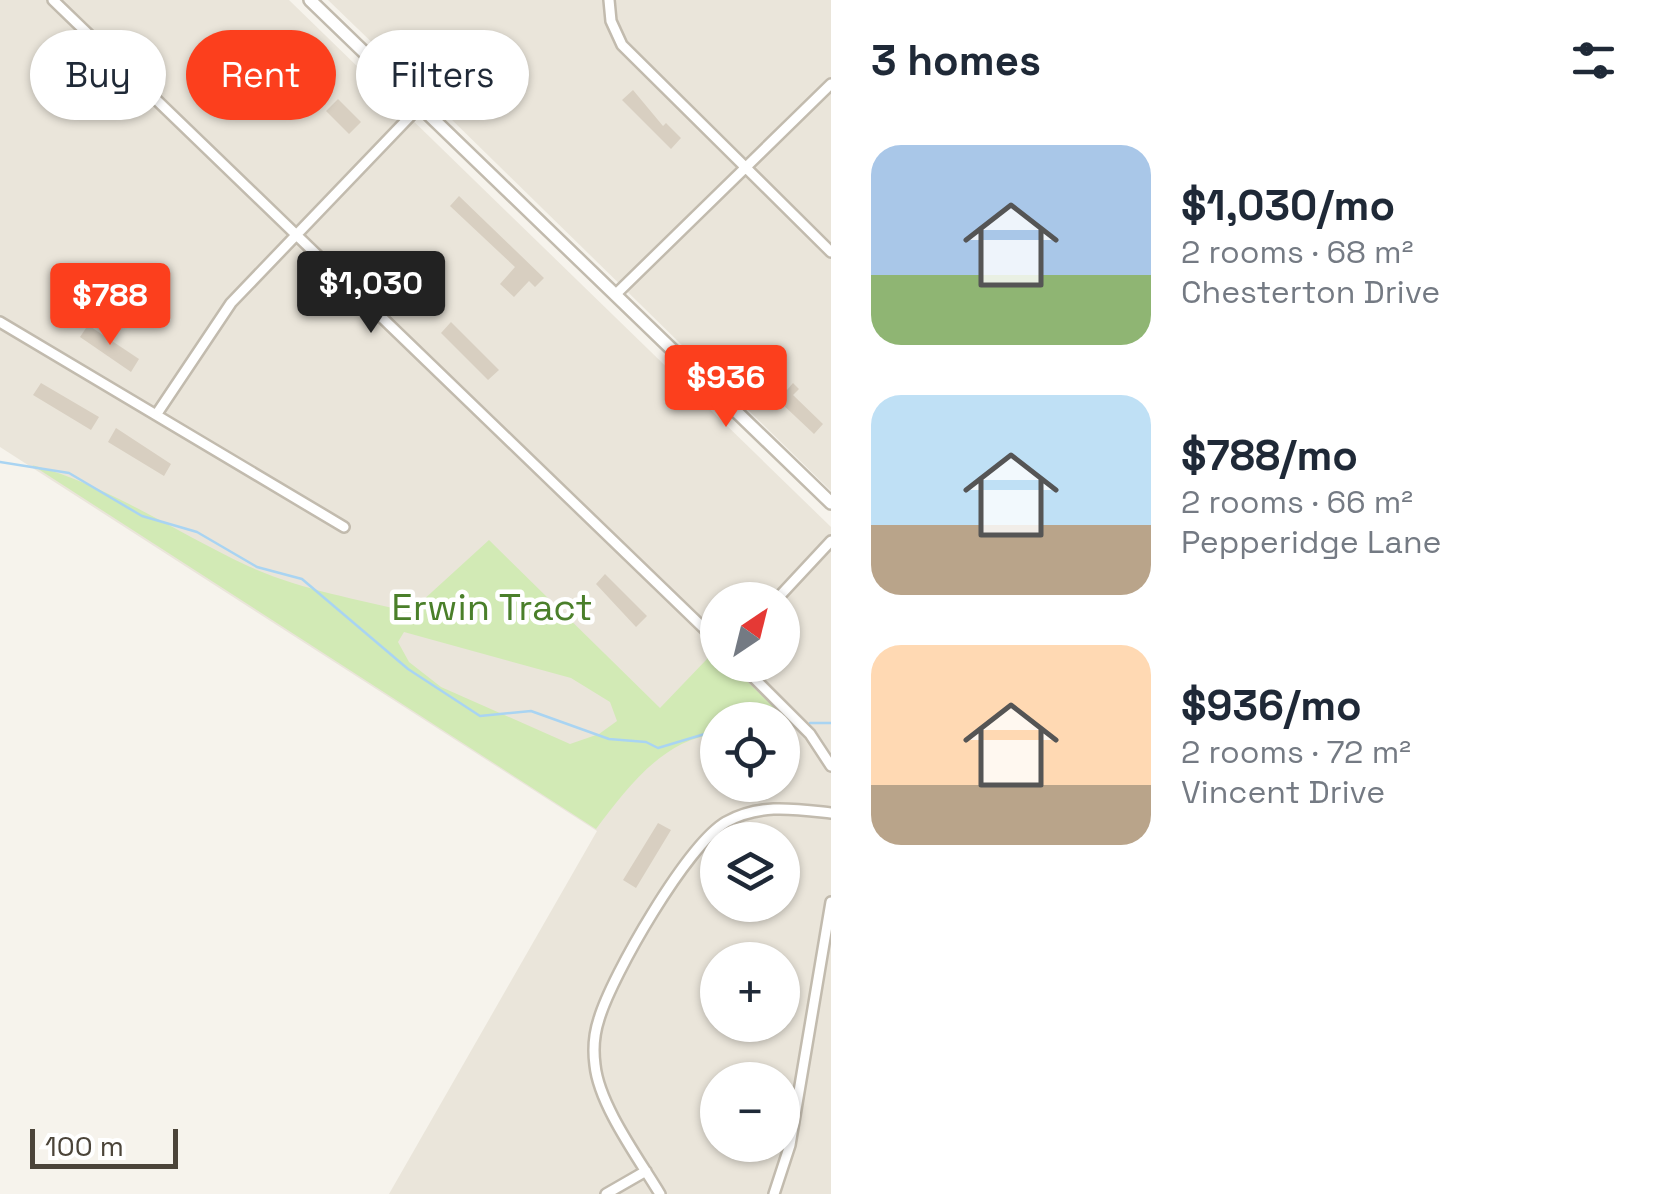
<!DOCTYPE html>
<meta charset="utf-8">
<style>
:root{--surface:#fff;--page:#f6f6f7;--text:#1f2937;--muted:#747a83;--accent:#fc3f1d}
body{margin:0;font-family:"Space Grotesk",sans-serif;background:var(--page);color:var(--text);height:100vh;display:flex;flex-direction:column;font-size:38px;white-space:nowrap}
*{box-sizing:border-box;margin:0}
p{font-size:32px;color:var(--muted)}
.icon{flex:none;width:55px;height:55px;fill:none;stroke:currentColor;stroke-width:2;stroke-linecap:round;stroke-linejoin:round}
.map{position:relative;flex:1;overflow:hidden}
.side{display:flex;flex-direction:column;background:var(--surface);width:830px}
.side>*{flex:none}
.guide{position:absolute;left:30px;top:30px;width:650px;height:90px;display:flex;gap:20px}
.needle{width:65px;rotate:35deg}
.buttons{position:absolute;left:700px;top:582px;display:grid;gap:20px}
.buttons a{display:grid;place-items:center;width:100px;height:100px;border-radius:50%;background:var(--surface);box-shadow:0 2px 8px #0004;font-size:50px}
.scale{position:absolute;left:30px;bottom:25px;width:148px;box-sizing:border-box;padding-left:10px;border:5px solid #4b4439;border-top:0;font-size:28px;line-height:35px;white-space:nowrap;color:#4b4439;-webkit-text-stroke:8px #fff;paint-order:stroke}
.price{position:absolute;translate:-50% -85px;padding:0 22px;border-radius:10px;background:var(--accent);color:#fff;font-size:32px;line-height:65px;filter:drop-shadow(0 2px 5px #0008)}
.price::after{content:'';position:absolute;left:50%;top:60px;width:30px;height:22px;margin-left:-15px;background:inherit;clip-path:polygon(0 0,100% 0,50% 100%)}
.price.current{background:#222;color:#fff}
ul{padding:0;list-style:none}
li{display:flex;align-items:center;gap:30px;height:250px;padding:0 40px}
li span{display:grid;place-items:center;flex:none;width:280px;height:200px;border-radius:30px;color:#555}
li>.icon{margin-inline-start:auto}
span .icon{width:120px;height:120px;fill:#fffc;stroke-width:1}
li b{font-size:42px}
h2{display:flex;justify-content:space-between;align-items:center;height:120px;padding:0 40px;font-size:42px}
.pill{padding:0 35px;border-radius:45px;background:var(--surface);box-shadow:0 2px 8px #0004;font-size:35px;line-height:90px}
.pill.current{background:var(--accent);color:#fff}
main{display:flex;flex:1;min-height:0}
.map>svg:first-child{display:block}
.residential{fill:#eae5da;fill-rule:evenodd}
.green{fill:#d2eab5;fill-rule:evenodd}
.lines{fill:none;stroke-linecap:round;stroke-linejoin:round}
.stream{stroke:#a9d4f2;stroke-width:2.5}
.building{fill:#d8cfc1}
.minor-casing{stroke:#c2bbae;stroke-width:14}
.tertiary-casing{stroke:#c2bbae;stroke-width:16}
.minor{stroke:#fff;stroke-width:9}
.tertiary{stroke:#fff;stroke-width:11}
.labels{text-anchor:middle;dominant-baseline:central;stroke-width:9;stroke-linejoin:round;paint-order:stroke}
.park-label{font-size:38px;fill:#4a7f2a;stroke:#fff}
</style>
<main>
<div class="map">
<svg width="831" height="1194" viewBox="0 0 831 1194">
<rect width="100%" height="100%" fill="#f6f3ec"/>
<!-- residential -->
<path class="residential" d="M0,0H289L831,527V1194H389L597,831L0,447ZM718,600H782V665H718ZM718,720H782V785H718ZM718,840H782V905H718ZM718,960H782V1025H718ZM718,1080H782V1145H718Z
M328,0H831V491L447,115Z"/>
<!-- green -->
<path class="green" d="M32,465C110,486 175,532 248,566C299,589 356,599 410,612L489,540L660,708L707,659L708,649L717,657L718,665L733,668L794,726L783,727L782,720H718L717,734C663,739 627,788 596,829ZM404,632L571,678L610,702L617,721L599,734L570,744L441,687L409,662L398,642Z"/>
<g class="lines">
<!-- stream -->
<path class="stream" d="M0,462L69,473L142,516L197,532L257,567L302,579L408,669L480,716L531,711L609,739L646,742L658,748L718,730
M810,723H831
M782,724H790"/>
</g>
<!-- building -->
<path class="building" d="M633,90L663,126L666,123L681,138L671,149L622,100Z
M338,99L361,122L349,134L326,111Z
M459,196L544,278L535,287L529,281L514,297L500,284L515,267L450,206Z
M451,322L499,370L488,380L441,333Z
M88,325L139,359L131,372L80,337Z
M771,375L787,390L793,383L799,389L793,395L823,424L814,434L762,385Z
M41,383L99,417L91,430L33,395Z
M116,428L171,464L164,476L108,442Z
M605,574L647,616L636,627L596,584Z
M658,823L671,830L636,888L623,880Z"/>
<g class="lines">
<defs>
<path id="minor" d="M53,0L718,642
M609,0L611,21L622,45L831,252
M615,295L831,84
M0,322L344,527
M156,415L231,303L419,107
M776,600L831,541
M741,665L810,734L831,766
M606,1194L646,1171
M660,1194C639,1159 599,1105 595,1065C593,1050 594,1034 599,1019C612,975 687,845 726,822C760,803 795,809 831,813
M774,1194L790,1145L831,902"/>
<path id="tertiary" d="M310,0L831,503"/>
</defs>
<!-- minor casing -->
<use href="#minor" class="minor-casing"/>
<!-- tertiary casing -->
<use href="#tertiary" class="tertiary-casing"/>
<!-- minor -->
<use href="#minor" class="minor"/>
<!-- tertiary -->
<use href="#tertiary" class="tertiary"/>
</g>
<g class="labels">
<!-- park labels -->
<g class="park-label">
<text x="492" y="607">Erwin Tract</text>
</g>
</g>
</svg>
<div class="buttons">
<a><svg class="needle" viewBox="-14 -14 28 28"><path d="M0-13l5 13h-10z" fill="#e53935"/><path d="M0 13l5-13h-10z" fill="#747a83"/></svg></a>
<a><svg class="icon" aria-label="locate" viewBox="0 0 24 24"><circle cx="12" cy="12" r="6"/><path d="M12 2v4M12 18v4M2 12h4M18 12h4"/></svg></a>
<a><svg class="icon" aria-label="layers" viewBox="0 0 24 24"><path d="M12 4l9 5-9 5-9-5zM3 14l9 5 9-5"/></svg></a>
<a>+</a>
<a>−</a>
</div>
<div class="scale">100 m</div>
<b class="price current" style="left:371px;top:336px">$1,030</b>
<b class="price" style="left:110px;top:348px">$788</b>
<b class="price" style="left:726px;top:430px">$936</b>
<div class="guide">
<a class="pill">Buy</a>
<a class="pill current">Rent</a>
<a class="pill">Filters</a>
</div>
</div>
<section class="side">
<h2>3 homes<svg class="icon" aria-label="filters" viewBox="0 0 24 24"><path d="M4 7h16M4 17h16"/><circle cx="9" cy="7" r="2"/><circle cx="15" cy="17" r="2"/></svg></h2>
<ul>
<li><span style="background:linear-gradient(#a9c7e8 65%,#8fb573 0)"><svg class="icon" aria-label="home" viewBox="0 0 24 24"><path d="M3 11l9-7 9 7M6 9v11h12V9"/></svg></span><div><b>$1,030/mo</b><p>2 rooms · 68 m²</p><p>Chesterton Drive</p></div></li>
<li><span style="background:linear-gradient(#bfe0f5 65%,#b9a48a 0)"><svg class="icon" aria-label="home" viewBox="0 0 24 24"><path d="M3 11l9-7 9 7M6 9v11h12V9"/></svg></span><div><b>$788/mo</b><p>2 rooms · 66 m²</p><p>Pepperidge Lane</p></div></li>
<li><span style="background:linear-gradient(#ffd9b3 70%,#b9a48a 0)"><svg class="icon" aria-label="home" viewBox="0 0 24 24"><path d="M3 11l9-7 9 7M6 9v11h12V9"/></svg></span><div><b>$936/mo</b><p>2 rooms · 72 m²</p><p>Vincent Drive</p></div></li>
</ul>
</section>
</main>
